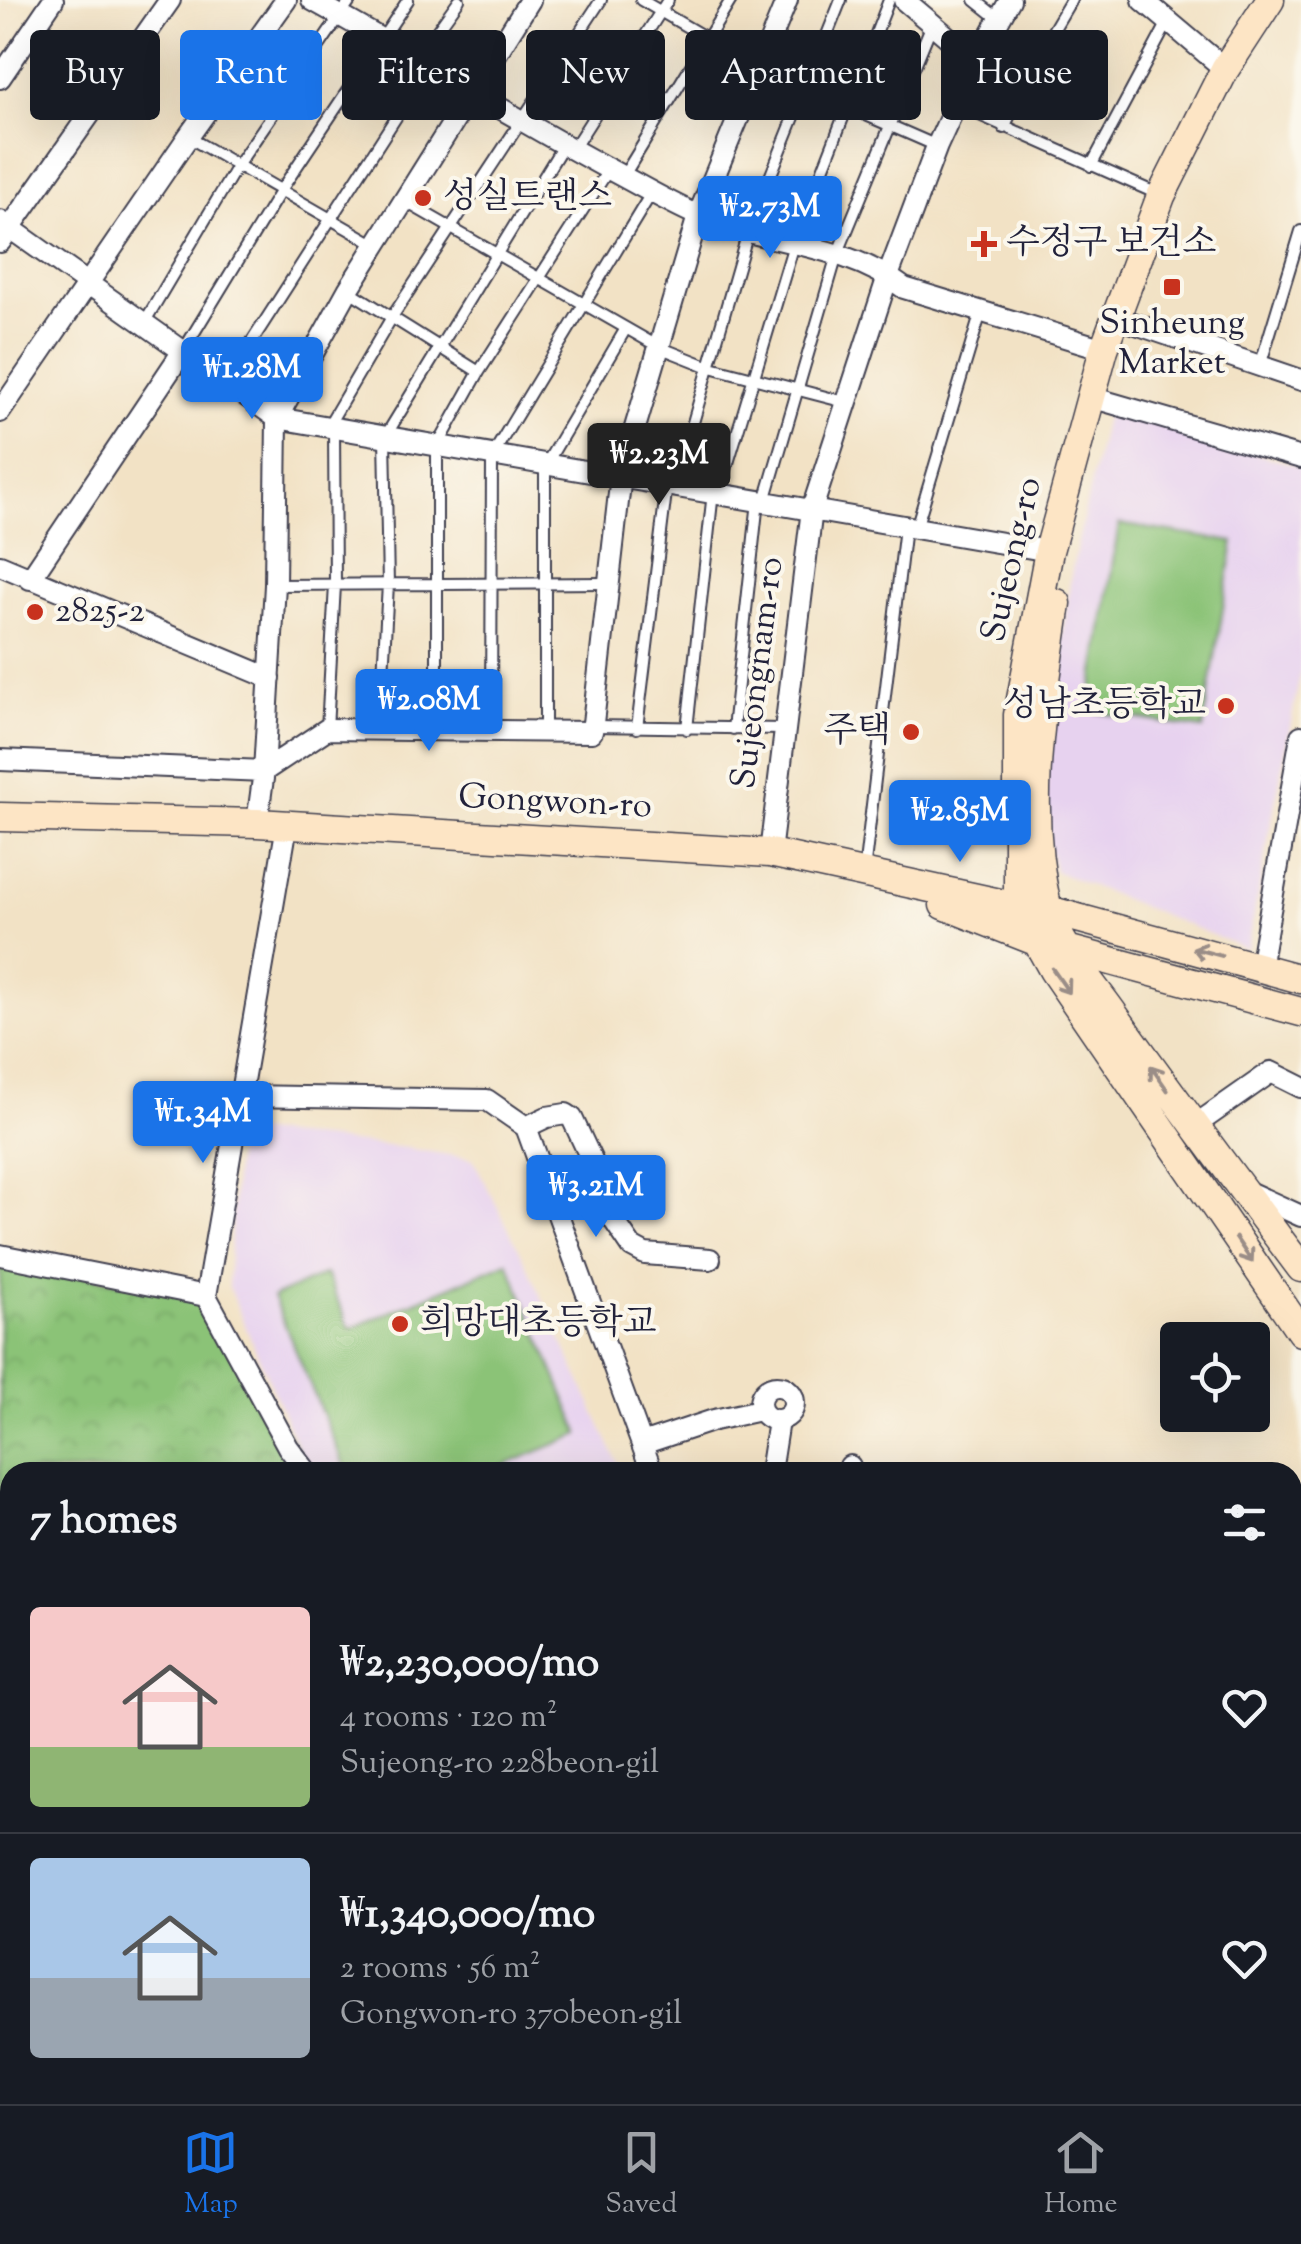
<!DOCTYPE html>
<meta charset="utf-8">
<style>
:root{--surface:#171b24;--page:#20242c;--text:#f1f3f6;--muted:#9ea1a6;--line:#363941;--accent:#1a73e8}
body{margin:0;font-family:"Sorts Mill Goudy","Noto Serif KR",serif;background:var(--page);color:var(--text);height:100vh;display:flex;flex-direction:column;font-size:38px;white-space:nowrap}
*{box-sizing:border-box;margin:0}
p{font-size:32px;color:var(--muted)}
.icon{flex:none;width:55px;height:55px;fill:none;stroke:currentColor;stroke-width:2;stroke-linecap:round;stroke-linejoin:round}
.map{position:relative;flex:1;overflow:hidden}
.side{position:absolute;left:0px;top:1462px;width:1302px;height:642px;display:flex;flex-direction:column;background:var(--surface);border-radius:30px 30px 0 0;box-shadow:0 10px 40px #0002}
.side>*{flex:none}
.top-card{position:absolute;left:30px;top:30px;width:1242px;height:90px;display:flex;gap:20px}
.controls{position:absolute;left:1160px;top:1322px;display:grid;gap:20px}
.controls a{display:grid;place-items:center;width:110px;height:110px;border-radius:10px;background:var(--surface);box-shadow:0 10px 40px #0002;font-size:50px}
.price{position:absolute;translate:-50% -85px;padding:0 22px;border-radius:10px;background:var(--accent);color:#fff;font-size:32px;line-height:65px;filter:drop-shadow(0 2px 5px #0008)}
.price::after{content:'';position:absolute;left:50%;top:60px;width:30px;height:22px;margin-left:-15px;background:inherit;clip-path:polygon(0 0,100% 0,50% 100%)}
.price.selected{background:#222;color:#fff}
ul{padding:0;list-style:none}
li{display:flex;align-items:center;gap:30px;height:250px;padding:0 30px}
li+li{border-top:2px solid var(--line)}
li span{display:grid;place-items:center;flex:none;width:280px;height:200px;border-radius:10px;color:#555}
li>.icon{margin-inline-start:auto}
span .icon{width:120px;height:120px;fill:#fffc;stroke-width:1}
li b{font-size:42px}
h2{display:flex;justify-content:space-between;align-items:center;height:120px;padding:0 30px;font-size:42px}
.chip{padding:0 35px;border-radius:10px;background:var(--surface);box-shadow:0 10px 40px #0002;font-size:35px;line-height:90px}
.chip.selected{background:var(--accent);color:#fff}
.menu{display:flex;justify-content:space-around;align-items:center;height:140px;border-top:2px solid var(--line);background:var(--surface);font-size:28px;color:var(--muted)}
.menu a{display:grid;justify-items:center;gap:5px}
.menu .selected{color:var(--accent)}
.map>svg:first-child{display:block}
.built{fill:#e7d2ef}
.park{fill:url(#park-crowns);stroke:#567259;stroke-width:2.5}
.garden{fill:#8bc377;stroke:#567259;stroke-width:2.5}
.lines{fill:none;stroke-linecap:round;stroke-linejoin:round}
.service-casing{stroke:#413f50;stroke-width:14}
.minor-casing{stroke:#413f50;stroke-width:24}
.secondary-casing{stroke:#413f50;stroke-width:31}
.service{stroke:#fff;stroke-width:10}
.minor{stroke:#fff;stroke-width:20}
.secondary{stroke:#fde5c5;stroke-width:28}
.oneway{stroke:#9a8d87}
.poi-dot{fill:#c8321e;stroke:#fbf7ec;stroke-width:4}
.labels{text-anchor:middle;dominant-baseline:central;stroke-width:8;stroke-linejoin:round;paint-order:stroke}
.poi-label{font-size:35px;fill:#22223b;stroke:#fbf7ec;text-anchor:start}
.street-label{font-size:35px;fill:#22223b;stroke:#fbf7ec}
</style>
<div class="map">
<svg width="1301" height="2104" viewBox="0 0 1301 2104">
<defs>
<pattern id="park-crowns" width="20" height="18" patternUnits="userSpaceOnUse" patternTransform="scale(2.5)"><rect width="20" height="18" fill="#8bc377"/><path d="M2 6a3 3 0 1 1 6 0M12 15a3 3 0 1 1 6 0" fill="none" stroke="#78a768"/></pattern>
</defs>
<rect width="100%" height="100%" fill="#fbf7ec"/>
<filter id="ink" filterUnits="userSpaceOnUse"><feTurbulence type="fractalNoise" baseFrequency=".01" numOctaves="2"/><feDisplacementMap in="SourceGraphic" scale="20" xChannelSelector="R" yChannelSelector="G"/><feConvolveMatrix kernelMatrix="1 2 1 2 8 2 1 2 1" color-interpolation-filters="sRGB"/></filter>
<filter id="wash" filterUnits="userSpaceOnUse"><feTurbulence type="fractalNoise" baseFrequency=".0048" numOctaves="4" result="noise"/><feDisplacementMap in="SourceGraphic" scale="40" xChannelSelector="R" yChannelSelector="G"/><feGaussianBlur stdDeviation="2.25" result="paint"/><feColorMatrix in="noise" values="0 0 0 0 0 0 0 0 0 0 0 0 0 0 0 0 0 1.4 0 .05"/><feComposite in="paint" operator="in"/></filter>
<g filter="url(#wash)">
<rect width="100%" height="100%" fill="#f2e2c5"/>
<!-- built -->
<path class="built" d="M1107,409L1301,467V670L1247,949L1055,871L1045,835L1048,737L1072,570Z
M237,1130L406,1148L473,1159L525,1261L622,1472H316L300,1452L228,1286Z"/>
<!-- park -->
<path class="park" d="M0,1259L199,1298L312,1472H10V2095H648L646,2104H0Z"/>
<!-- garden -->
<path class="garden" d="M1119,524L1234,542L1203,729L1089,711Z
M508,1262L580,1434L488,1472H347L273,1297L326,1274L350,1329Z
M3,1999L10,2003V2095H42L37,2104H0V2005Z"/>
</g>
<g filter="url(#ink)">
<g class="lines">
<defs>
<path id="service" d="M641,0L758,68L937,146
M975,0L999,19
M991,35L1035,61
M418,57L459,0
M957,105L1160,195
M1004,128L1035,61L1071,0
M188,137L376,245
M573,149L668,0
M1091,166L1168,22
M623,177L731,0
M404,201L659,347L707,366L845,402
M348,290L479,372
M144,323L237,166L351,0
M183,351L281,190L408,0
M1260,366L1301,231
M227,380L429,66
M328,426L392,317L601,0
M675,485L748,232L841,0
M719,493L795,241L889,0
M765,501L837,255L932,24
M916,528L981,312
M275,585L609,583
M594,726L784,729
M637,728L667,484
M327,729L335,585L334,428
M437,729V447L479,372L609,169
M687,729L713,492
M733,729L758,501
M380,730L388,584L385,437L564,144
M491,730L492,456L652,192
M545,731V466L625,330
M864,872L905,527"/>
<path id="minor" d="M312,0C410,54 505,113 603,166C634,182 665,201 697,215C764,244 844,242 904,288L1104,349
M904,0L976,61
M1143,0L1225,69
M0,78L53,0
M0,221L277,418L1049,551
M0,242L170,0
M1124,320L1301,380
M1101,400L1301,458
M0,412L188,137L286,0
M0,565L270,678
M30,579L183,351
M0,760L264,771L327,729L592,732L621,475L698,216L787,0
M257,823L264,771L275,585L277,418L348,290L530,0
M287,825L206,1296L288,1447L307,1472
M770,853L812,509L888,276L937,146L976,61L1010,0
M1260,967L1301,736
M240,1096L487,1100L526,1127L652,1472
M1194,1126L1271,1072L1301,1087
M526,1127L547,1117L566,1114L572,1118L601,1180L615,1222L632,1247L645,1254L710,1259
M1244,1190L1301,1216
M0,1255L206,1296
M760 1403a17 17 0 1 1 34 0a17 17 0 1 1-34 0Z
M642,1444L714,1420L760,1410
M770,1472L778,1421
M849,1472L850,1466
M1292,1780L1301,1781
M661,2104L662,2095
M1244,2104L1246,2095"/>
<path id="secondary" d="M1270,0L1225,69L1161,196L1104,349L1049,551L1018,715V907L1053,970L1301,1332
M1057,603C1043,703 1023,806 1047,906C1058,946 1092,983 1115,1016C1176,1101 1238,1184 1301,1268
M0,817L257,823L770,853L1018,907L1048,910L1301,979
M944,905L1033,940L1301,1012"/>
</defs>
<!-- service casing -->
<use href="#service" class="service-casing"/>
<!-- minor casing -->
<use href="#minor" class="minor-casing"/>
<!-- secondary casing -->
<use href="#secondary" class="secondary-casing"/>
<!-- service -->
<use href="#service" class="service"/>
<!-- minor -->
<use href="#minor" class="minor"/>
<!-- secondary -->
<use href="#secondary" class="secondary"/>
</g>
<!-- one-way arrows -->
<defs><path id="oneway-shaft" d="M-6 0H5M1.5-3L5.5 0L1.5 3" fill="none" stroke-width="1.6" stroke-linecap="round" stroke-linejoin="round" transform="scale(2.5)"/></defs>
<g class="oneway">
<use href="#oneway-shaft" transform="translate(1207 952) rotate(-165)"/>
<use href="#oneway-shaft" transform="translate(1061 981) rotate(55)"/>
<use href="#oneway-shaft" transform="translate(1159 1078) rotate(-125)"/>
<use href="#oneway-shaft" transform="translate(1244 1250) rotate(56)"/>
</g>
</g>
<!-- markers -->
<g class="poi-dot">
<circle cx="423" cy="198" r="10"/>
<path d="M979 229h10v10h10v10h-10v10h-10v-10h-10v-10h10z"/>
<rect x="1162" y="277" width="20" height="20" rx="5"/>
<circle cx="35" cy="612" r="10"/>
<circle cx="1226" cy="706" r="10"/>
<circle cx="911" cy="732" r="10"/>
<circle cx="400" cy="1324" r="10"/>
</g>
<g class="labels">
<!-- poi labels -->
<g class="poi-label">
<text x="443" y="198">성실트랜스</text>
<text x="1006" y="244">수정구 보건소</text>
<text x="1172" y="324" text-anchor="middle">Sinheung<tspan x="1172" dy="40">Market</tspan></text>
<text x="55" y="612">2825-2</text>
<text x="1206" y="706" text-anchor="end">성남초등학교</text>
<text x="891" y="732" text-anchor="end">주택</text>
<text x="420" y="1324">희망대초등학교</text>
</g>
<!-- street labels -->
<g class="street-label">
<text transform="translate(1013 560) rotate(-77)">Sujeong-ro</text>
<text transform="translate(759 673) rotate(-83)">Sujeongnam-ro</text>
<text transform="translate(555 803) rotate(3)">Gongwon-ro</text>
</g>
</g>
</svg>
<div class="controls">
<a><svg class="icon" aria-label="locate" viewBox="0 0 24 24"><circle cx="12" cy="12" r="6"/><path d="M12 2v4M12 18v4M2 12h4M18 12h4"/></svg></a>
</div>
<b class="price" style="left:770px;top:261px">₩2.73M</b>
<b class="price" style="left:252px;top:422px">₩1.28M</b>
<b class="price selected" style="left:659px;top:508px">₩2.23M</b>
<b class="price" style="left:429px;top:754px">₩2.08M</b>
<b class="price" style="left:960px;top:865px">₩2.85M</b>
<b class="price" style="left:203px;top:1166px">₩1.34M</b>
<b class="price" style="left:596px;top:1240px">₩3.21M</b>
<div class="top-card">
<a class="chip">Buy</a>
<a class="chip selected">Rent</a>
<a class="chip">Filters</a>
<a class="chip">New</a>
<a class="chip">Apartment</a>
<a class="chip">House</a>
</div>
<section class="side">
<h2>7 homes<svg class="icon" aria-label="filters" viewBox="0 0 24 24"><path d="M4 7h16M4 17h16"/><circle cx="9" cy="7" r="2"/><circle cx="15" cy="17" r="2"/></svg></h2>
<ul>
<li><span style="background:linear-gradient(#f6c9c9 70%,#8fb573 0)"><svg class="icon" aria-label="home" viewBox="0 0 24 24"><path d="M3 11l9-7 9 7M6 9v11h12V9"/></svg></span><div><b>₩2,230,000/mo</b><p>4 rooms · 120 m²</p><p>Sujeong-ro 228beon-gil</p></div><svg class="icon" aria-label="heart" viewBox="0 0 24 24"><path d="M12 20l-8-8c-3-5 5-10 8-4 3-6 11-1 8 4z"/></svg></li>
<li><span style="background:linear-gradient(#a9c7e8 60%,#9aa5b1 0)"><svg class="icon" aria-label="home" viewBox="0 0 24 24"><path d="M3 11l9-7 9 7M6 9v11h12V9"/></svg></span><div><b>₩1,340,000/mo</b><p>2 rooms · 56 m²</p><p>Gongwon-ro 370beon-gil</p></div><svg class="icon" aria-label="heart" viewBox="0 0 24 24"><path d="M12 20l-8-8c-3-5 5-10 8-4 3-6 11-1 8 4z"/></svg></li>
</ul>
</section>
</div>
<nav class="menu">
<a class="selected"><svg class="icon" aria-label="map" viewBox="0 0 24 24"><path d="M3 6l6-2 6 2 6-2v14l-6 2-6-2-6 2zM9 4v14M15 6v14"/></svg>Map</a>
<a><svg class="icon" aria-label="saved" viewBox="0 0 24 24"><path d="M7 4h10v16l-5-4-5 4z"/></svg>Saved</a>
<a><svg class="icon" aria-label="home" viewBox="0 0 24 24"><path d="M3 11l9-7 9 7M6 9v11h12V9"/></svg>Home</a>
</nav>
